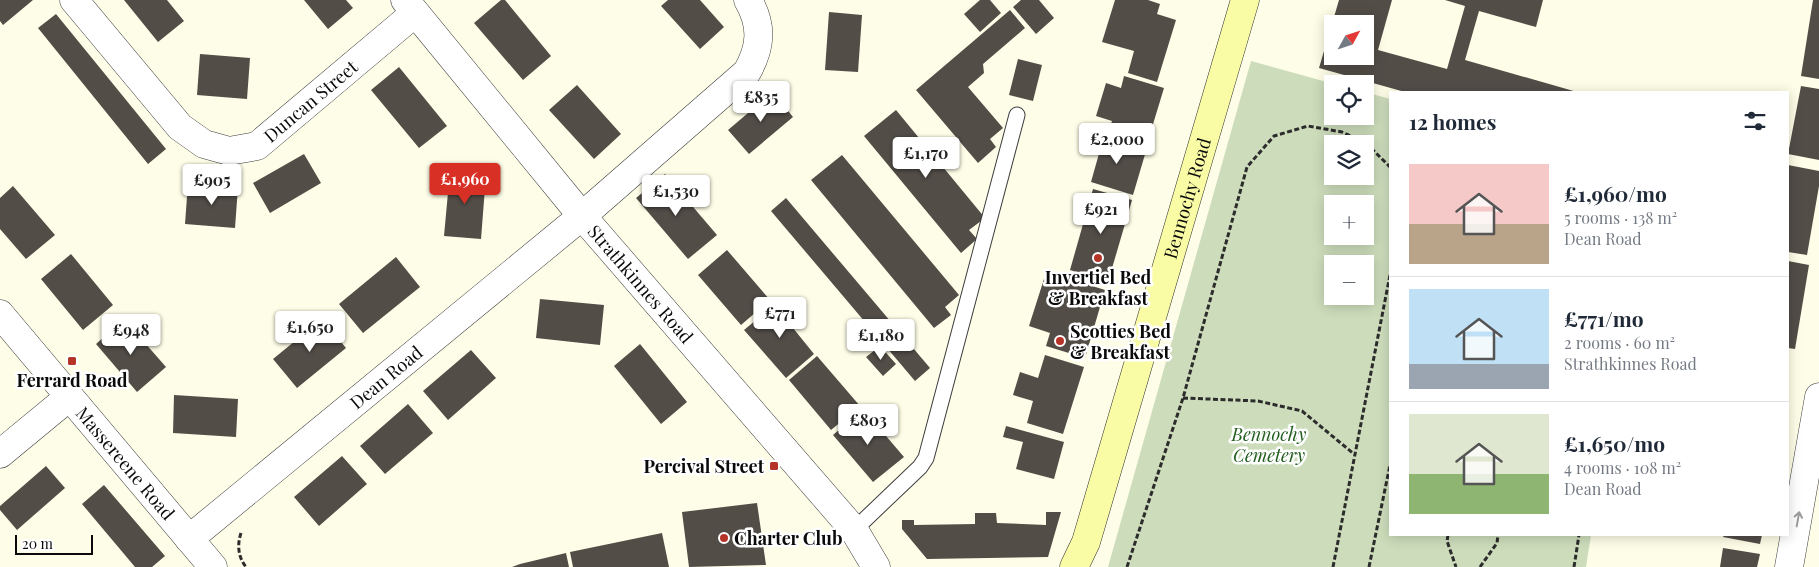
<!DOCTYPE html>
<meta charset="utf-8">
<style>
:root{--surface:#fff;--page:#f2f2f3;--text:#1f2937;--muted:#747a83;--line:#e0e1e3;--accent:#d93025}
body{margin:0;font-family:"Playfair Display",serif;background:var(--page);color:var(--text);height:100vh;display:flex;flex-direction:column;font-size:19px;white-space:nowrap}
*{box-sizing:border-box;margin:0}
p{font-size:16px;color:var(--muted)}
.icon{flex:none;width:28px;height:28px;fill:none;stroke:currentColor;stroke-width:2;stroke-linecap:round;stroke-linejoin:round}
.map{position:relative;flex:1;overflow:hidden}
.panel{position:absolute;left:1389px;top:91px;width:400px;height:445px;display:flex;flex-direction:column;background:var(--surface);border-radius:0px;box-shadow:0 2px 12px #0003}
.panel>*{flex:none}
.needle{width:32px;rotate:50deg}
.tools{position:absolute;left:1324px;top:15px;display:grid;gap:10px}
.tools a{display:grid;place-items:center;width:50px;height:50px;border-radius:0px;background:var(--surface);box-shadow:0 2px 12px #0003;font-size:25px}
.scale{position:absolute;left:15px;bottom:12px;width:78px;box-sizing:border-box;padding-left:5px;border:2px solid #0a0a0a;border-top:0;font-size:14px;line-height:18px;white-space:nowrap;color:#0a0a0a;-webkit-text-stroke:4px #fff;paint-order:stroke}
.price{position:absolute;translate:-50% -42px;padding:0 11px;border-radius:5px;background:#fff;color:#222;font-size:16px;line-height:32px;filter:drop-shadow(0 1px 2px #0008)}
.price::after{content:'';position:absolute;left:50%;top:30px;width:15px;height:11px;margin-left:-8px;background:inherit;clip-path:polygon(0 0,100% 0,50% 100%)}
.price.on{background:var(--accent);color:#fff}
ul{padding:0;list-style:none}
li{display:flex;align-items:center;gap:15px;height:125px;padding:0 20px}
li+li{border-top:1px solid var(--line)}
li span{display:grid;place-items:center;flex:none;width:140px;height:100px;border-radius:0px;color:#555}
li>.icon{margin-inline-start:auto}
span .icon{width:60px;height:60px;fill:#fffc;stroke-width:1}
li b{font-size:21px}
h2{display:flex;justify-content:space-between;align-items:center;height:60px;padding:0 20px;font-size:21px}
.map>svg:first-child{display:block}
.cemetery{fill:#cdddbb;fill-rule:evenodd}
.building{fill:#524d47;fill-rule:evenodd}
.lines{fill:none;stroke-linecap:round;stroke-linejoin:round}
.lane-casing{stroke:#3d3d3d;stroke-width:17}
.street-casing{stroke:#3d3d3d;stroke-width:29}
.secondary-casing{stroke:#2c2c2c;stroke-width:29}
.path{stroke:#2c2c2c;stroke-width:3;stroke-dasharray:5 2.5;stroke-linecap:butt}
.lane{stroke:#fff;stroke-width:15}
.street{stroke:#fff;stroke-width:28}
.secondary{stroke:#f9fca4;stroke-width:28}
.oneway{stroke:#9d9d9d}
.poi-dot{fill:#b43528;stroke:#fff;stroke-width:2}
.labels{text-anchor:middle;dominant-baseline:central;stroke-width:5;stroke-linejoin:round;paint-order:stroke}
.street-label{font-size:18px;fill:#0a0a0a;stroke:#fff}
.poi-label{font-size:18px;font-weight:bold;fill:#0a0a0a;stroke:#fff}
.park-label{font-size:18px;font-style:italic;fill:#225e1e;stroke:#fff}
</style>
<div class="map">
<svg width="1819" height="567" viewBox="0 0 1819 567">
<rect width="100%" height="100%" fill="#fefde7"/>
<!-- cemetery -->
<path class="cemetery" d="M1251,61L1334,84L1332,116H1365V92L1390,99V535H1591L1586,567H1108ZM1332,144H1365V176H1332ZM1332,204H1365V236H1332ZM1332,264H1365V296H1332Z"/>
<!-- building -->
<path class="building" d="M0,0H33L3,25L0,21Z
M124,0H167L184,21L158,42Z
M304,0H346L353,8L328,29Z
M501,0H505L551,56L523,80L474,23Z
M668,0H700L724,27L700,49L661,6Z
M980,0H990L1001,13L980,32L964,14Z
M1021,0H1039L1054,18L1036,34L1013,7Z
M1115,0H1148L1160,4L1157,14L1176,20L1157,82L1128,73L1134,51L1102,42Z
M1339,0H1392L1378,50L1447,69L1465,6L1445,0H1543L1536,27L1479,11L1465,60L1577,92H1405L1319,68ZM1332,24H1365V56H1332Z
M1813,0H1819V79L1801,76Z
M1010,10L1025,28L983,64L984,73L968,87L1003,128L990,139L996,147L978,163L916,90Z
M829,12L862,15L858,72L825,70Z
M56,14L166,149L148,164L38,28Z
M200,54L250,58L247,99L197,95Z
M1018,59L1042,65L1033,101L1009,95Z
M399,67L447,126L419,148L371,90Z
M1124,76L1164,88L1147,144L1108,132L1112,121L1096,116L1106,83L1121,88Z
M577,85L621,134L594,159L549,110Z
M1801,86L1819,89V160L1788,154Z
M773,92L793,117L749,154L728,130Z
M896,110L985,218L969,230L977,239L961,253L864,136Z
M1094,135L1146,151L1133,195L1091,182L1100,150L1090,147Z
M304,154L321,183L270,213L253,183Z
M842,155L959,295L945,307L951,315L934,328L811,180Z
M1788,165L1819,171V186L1807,255L1788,252Z
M450,171L486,175L481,239L444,236Z
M665,174L717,235L688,259L636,198Z
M188,183L238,187L235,228L185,224Z
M13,186L55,235L26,259L0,229V198Z
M1093,189L1132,200L1108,282L1070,270Z
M786,198L930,368L915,381L771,211Z
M727,250L770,300L741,325L698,275Z
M71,254L113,305L83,330L41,279Z
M396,257L420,287L363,333L339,304Z
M1788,261L1809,265L1795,349L1788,348Z
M1067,278L1105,290L1085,358L1046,346L1050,333L1029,326L1044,279L1065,285Z
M540,299L604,305L600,345L536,338Z
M785,301L802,321L793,328L814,354L786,378L744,330L773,306L776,308Z
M124,319L166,367L137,392L96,344Z
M322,319L346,348L297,388L273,359Z
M640,344L687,402L661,424L614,366Z
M880,346L896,364L883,376L866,357Z
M471,350L496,378L448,420L423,391Z
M1045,355L1084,367L1063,434L1027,423L1033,401L1013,395L1020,372L1038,378Z
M817,356L860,406L831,430L789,380Z
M174,395L238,399L236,437L173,433Z
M408,404L433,433L385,474L360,446Z
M863,409L904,457L873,482L833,435Z
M1006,426L1064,442L1054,479L1016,469L1023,442L1003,437Z
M342,456L367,484L319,526L294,497Z
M46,466L65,488L17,530L0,510V506Z
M104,485L165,556L152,567H135L82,504Z
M757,503L766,565L689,567L682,512Z
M1046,512H1061L1048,557L927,559L902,529V520H914V525L975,524V513H996L997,523L1046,525Z
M662,533L669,567H573L570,552Z
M1724,535H1762L1760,544L1723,537Z
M1723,548L1760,554L1757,567H1720Z
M566,553L569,567H512L520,564Z"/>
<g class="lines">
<defs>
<path id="lane" d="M854,530L920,467L926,458L1017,115"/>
<g id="street">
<path id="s1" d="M74,0L180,127L204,144L229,151L257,146L415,13"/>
<path id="s2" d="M405,0L582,216L854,530L876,567"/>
<path id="s3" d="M0,314L213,567"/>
<path d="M0,454L69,397"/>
<path id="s4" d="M189,539L582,216L747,72C761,47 763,26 748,0"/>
<path d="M1789,567L1819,397"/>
</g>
<g id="secondary">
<path id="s5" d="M1074,567L1086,542L1245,0"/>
</g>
</defs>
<!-- lane casing -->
<use href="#lane" class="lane-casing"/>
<!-- street casing -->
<use href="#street" class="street-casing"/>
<!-- secondary casing -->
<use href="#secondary" class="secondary-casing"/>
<!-- path -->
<path class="path" d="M1183,398L1258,401L1302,411L1354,454
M241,533C237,545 238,557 246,567
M1448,535L1447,541L1456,567
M1127,567L1183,398L1247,167L1274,136L1308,126L1342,132L1366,143L1390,167
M1333,567L1390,275
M1369,567L1390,465
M1480,567L1497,543L1498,535
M1574,567L1579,535"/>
<!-- lane -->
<use href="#lane" class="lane"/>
<!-- street -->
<use href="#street" class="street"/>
<!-- secondary -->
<use href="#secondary" class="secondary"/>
</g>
<!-- one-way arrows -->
<defs><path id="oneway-shaft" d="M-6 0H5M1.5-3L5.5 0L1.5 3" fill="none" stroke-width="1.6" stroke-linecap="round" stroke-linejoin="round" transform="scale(1.25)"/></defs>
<use class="oneway" href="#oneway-shaft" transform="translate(1798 519) rotate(-80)"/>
<!-- markers -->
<g class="poi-dot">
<circle cx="1098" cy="258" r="5"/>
<circle cx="1060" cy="341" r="5"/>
<rect x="67" y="356" width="10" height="10" rx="2.5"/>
<rect x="769" y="461" width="10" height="10" rx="2.5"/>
<circle cx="724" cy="538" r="5"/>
</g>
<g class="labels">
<!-- street labels -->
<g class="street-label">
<text stroke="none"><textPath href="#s1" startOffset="319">Duncan Street</textPath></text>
<text stroke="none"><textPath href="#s5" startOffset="386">Bennochy Road</textPath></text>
<text stroke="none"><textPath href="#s2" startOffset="369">Strathkinnes Road</textPath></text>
<text stroke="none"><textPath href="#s4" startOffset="255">Dean Road</textPath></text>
<text stroke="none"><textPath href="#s3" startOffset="195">Massereene Road</textPath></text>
</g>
<!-- poi labels -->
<g class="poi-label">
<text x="1098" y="277">Invertiel Bed<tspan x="1098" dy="21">&amp; Breakfast</tspan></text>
<text x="1070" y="331" text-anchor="start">Scotties Bed<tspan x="1070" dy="21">&amp; Breakfast</tspan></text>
<text x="72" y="380">Ferrard Road</text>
<text x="764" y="466" text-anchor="end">Percival Street</text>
<text x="734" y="538" text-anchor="start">Charter Club</text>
</g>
<!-- park labels -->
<g class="park-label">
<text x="1269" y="434">Bennochy<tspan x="1269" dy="21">Cemetery</tspan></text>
</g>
</g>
</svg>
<div class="tools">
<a><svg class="needle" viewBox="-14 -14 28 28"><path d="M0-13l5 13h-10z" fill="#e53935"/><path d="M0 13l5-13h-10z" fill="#747a83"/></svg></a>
<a><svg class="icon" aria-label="locate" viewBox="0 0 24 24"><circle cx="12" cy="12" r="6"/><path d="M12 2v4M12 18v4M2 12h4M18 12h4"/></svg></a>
<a><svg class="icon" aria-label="layers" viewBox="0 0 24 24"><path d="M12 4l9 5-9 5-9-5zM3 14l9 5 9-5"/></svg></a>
<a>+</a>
<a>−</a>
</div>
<div class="scale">20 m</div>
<b class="price" style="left:761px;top:123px">£835</b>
<b class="price" style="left:1117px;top:165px">£2,000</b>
<b class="price" style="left:926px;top:179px">£1,170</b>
<b class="price on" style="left:465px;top:205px">£1,960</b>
<b class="price" style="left:212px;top:206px">£905</b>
<b class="price" style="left:676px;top:217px">£1,530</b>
<b class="price" style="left:1101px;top:235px">£921</b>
<b class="price" style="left:780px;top:339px">£771</b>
<b class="price" style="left:310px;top:353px">£1,650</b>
<b class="price" style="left:131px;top:356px">£948</b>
<b class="price" style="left:881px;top:361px">£1,180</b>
<b class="price" style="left:868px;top:446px">£803</b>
<section class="panel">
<h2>12 homes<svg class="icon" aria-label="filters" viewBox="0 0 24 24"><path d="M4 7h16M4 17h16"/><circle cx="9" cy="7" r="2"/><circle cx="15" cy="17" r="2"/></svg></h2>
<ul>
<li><span style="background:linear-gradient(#f6c9c9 60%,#b9a48a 0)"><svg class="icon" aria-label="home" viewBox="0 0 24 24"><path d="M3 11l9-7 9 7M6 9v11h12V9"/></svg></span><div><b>£1,960/mo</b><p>5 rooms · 138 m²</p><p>Dean Road</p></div></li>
<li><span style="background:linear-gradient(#bfe0f5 75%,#9aa5b1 0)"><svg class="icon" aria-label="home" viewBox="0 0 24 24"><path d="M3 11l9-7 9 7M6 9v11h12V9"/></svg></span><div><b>£771/mo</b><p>2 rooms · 60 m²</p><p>Strathkinnes Road</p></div></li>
<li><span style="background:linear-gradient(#dfe7d0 60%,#8fb573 0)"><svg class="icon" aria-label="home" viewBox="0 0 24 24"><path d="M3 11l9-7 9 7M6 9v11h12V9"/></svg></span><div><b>£1,650/mo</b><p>4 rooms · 108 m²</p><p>Dean Road</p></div></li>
</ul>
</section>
</div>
